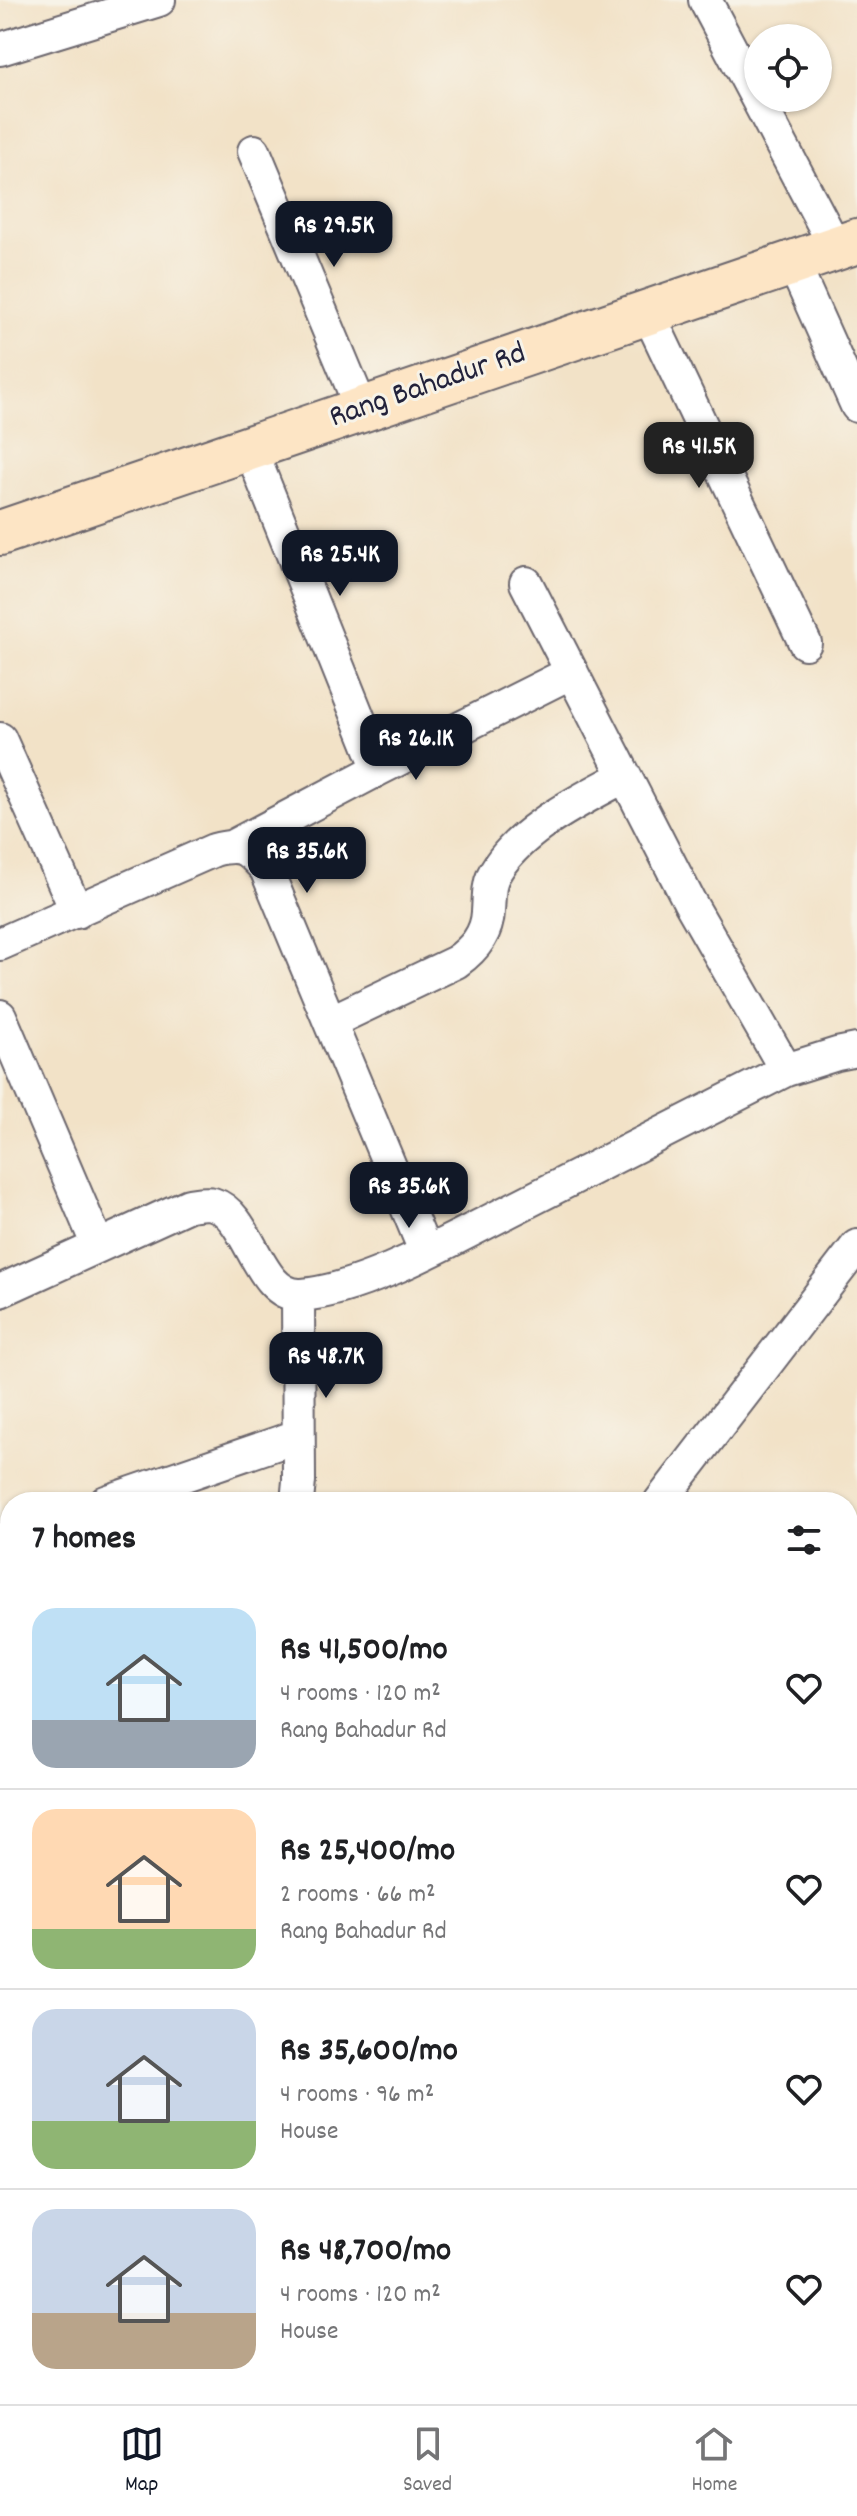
<!DOCTYPE html>
<meta charset="utf-8">
<style>
:root{--surface:#fff;--page:#f6f6f6;--text:#202124;--muted:#757577;--line:#e0e0e0;--accent:#111827}
body{margin:0;font-family:Dekko,sans-serif;background:var(--page);color:var(--text);height:100vh;display:flex;flex-direction:column;font-size:30px;white-space:nowrap}
*{box-sizing:border-box;margin:0}
p{font-size:26px;color:var(--muted)}
.icon{flex:none;width:44px;height:44px;fill:none;stroke:currentColor;stroke-width:2;stroke-linecap:round;stroke-linejoin:round}
.map{position:relative;flex:1;overflow:hidden}
.side{position:absolute;left:0px;top:1492px;width:858px;height:912px;display:flex;flex-direction:column;background:var(--surface);border-radius:32px 32px 0 0;box-shadow:0 2px 6px #0004}
.side>*{flex:none}
.buttons{position:absolute;left:744px;top:24px;display:grid;gap:16px}
.buttons a{display:grid;place-items:center;width:88px;height:88px;border-radius:50%;background:var(--surface);box-shadow:0 2px 6px #0004;font-size:40px}
.price{position:absolute;translate:-50% -68px;padding:0 18px;border-radius:16px;background:var(--accent);color:#fff;font-size:26px;line-height:52px;filter:drop-shadow(0 2px 4px #0008)}
.price::after{content:'';position:absolute;left:50%;top:48px;width:24px;height:18px;margin-left:-12px;background:inherit;clip-path:polygon(0 0,100% 0,50% 100%)}
.price.current{background:#222;color:#fff}
ul{padding:0;list-style:none}
li{display:flex;align-items:center;gap:24px;height:200px;padding:0 32px}
li+li{border-top:2px solid var(--line)}
li span{display:grid;place-items:center;flex:none;width:224px;height:160px;border-radius:24px;color:#555}
li>.icon{margin-inline-start:auto}
span .icon{width:96px;height:96px;fill:#fffc;stroke-width:1}
li b{font-size:34px}
h2{display:flex;justify-content:space-between;align-items:center;height:96px;padding:0 32px;font-size:34px}
.tabs{display:flex;justify-content:space-around;align-items:center;height:112px;border-top:2px solid var(--line);background:var(--surface);font-size:22px;color:var(--muted)}
.tabs a{display:grid;justify-items:center;gap:4px}
.tabs .current{color:var(--accent)}
.map>svg:first-child{display:block}
.lines{fill:none;stroke-linecap:round;stroke-linejoin:round}
.street-casing{stroke:#6b656c;stroke-width:36}
.secondary-casing{stroke:#6b656c;stroke-width:48}
.street{stroke:#fff;stroke-width:32}
.secondary{stroke:#fde5c5;stroke-width:44}
.labels{text-anchor:middle;dominant-baseline:central;stroke-width:6;stroke-linejoin:round;paint-order:stroke}
.street-label{font-size:32px;fill:#22223b;stroke:#f7f3e8}
</style>
<div class="map">
<svg width="857" height="2404" viewBox="0 0 857 2404">
<rect width="100%" height="100%" fill="#f7f3e8"/>
<filter id="ink" filterUnits="userSpaceOnUse"><feTurbulence type="fractalNoise" baseFrequency=".0125" numOctaves="2"/><feDisplacementMap in="SourceGraphic" scale="16" xChannelSelector="R" yChannelSelector="G"/><feConvolveMatrix kernelMatrix="1 2 1 2 8 2 1 2 1" color-interpolation-filters="sRGB"/></filter>
<filter id="wash" filterUnits="userSpaceOnUse"><feTurbulence type="fractalNoise" baseFrequency=".006" numOctaves="4" result="noise"/><feDisplacementMap in="SourceGraphic" scale="32" xChannelSelector="R" yChannelSelector="G"/><feGaussianBlur stdDeviation="1.8" result="paint"/><feColorMatrix in="noise" values="0 0 0 0 0 0 0 0 0 0 0 0 0 0 0 0 0 1.4 0 .05"/><feComposite in="paint" operator="in"/></filter>
<g filter="url(#wash)">
<rect width="100%" height="100%" fill="#f2e2c7"/>
</g>
<g filter="url(#ink)">
<g class="lines">
<defs>
<path id="street" d="M705,0L836,248
M0,49L159,0
M254,151L362,410
M793,263L857,406
M648,313L805,643
M250,448L379,769
M526,583L689,901L786,1070
M0,739L77,912
M235,845L379,769L572,672
M0,944L214,850C242,843 247,848 266,869L426,1253
M0,1016L98,1246
M330,1022L456,962C473,950 487,935 488,912C489,900 488,887 493,876C516,830 583,799 625,776
M0,1291L189,1205C196,1204 206,1202 213,1204C251,1215 257,1298 302,1295C364,1290 453,1239 509,1211C602,1164 694,1117 786,1070L837,1054L857,1050
M106,1502L298,1436
M297,1502L299,1481L298,1295
M660,1502L857,1246
M0,1542L10,1538
M848,1819L857,1814
M0,1861L10,1858
M848,1908L857,1926
M0,2059L10,2077
M848,2331L857,2328
M297,2394L302,2404
M226,2404L242,2394
M661,2404L686,2394"/>
<path id="secondary" d="M0,533L857,241"/>
</defs>
<!-- street casing -->
<use href="#street" class="street-casing"/>
<!-- secondary casing -->
<use href="#secondary" class="secondary-casing"/>
<!-- street -->
<use href="#street" class="street"/>
<!-- secondary -->
<use href="#secondary" class="secondary"/>
</g>
</g>
<g class="labels">
<!-- street labels -->
<g class="street-label">
<text transform="translate(428 387) rotate(-19)">Rang Bahadur Rd</text>
</g>
</g>
</svg>
<div class="buttons">
<a><svg class="icon" aria-label="locate" viewBox="0 0 24 24"><circle cx="12" cy="12" r="6"/><path d="M12 2v4M12 18v4M2 12h4M18 12h4"/></svg></a>
</div>
<b class="price" style="left:334px;top:269px">Rs 29.5K</b>
<b class="price current" style="left:699px;top:490px">Rs 41.5K</b>
<b class="price" style="left:340px;top:598px">Rs 25.4K</b>
<b class="price" style="left:416px;top:782px">Rs 26.1K</b>
<b class="price" style="left:307px;top:895px">Rs 35.6K</b>
<b class="price" style="left:409px;top:1230px">Rs 35.6K</b>
<b class="price" style="left:326px;top:1400px">Rs 48.7K</b>
<section class="side">
<h2>7 homes<svg class="icon" aria-label="filters" viewBox="0 0 24 24"><path d="M4 7h16M4 17h16"/><circle cx="9" cy="7" r="2"/><circle cx="15" cy="17" r="2"/></svg></h2>
<ul>
<li><span style="background:linear-gradient(#bfe0f5 70%,#9aa5b1 0)"><svg class="icon" aria-label="home" viewBox="0 0 24 24"><path d="M3 11l9-7 9 7M6 9v11h12V9"/></svg></span><div><b>Rs 41,500/mo</b><p>4 rooms · 120 m²</p><p>Rang Bahadur Rd</p></div><svg class="icon" aria-label="heart" viewBox="0 0 24 24"><path d="M12 20l-8-8c-3-5 5-10 8-4 3-6 11-1 8 4z"/></svg></li>
<li><span style="background:linear-gradient(#ffd9b3 75%,#8fb573 0)"><svg class="icon" aria-label="home" viewBox="0 0 24 24"><path d="M3 11l9-7 9 7M6 9v11h12V9"/></svg></span><div><b>Rs 25,400/mo</b><p>2 rooms · 66 m²</p><p>Rang Bahadur Rd</p></div><svg class="icon" aria-label="heart" viewBox="0 0 24 24"><path d="M12 20l-8-8c-3-5 5-10 8-4 3-6 11-1 8 4z"/></svg></li>
<li><span style="background:linear-gradient(#c9d6e8 70%,#8fb573 0)"><svg class="icon" aria-label="home" viewBox="0 0 24 24"><path d="M3 11l9-7 9 7M6 9v11h12V9"/></svg></span><div><b>Rs 35,600/mo</b><p>4 rooms · 96 m²</p><p>House</p></div><svg class="icon" aria-label="heart" viewBox="0 0 24 24"><path d="M12 20l-8-8c-3-5 5-10 8-4 3-6 11-1 8 4z"/></svg></li>
<li><span style="background:linear-gradient(#c9d6e8 65%,#b9a48a 0)"><svg class="icon" aria-label="home" viewBox="0 0 24 24"><path d="M3 11l9-7 9 7M6 9v11h12V9"/></svg></span><div><b>Rs 48,700/mo</b><p>4 rooms · 120 m²</p><p>House</p></div><svg class="icon" aria-label="heart" viewBox="0 0 24 24"><path d="M12 20l-8-8c-3-5 5-10 8-4 3-6 11-1 8 4z"/></svg></li>
</ul>
</section>
</div>
<nav class="tabs">
<a class="current"><svg class="icon" aria-label="map" viewBox="0 0 24 24"><path d="M3 6l6-2 6 2 6-2v14l-6 2-6-2-6 2zM9 4v14M15 6v14"/></svg>Map</a>
<a><svg class="icon" aria-label="saved" viewBox="0 0 24 24"><path d="M7 4h10v16l-5-4-5 4z"/></svg>Saved</a>
<a><svg class="icon" aria-label="home" viewBox="0 0 24 24"><path d="M3 11l9-7 9 7M6 9v11h12V9"/></svg>Home</a>
</nav>
